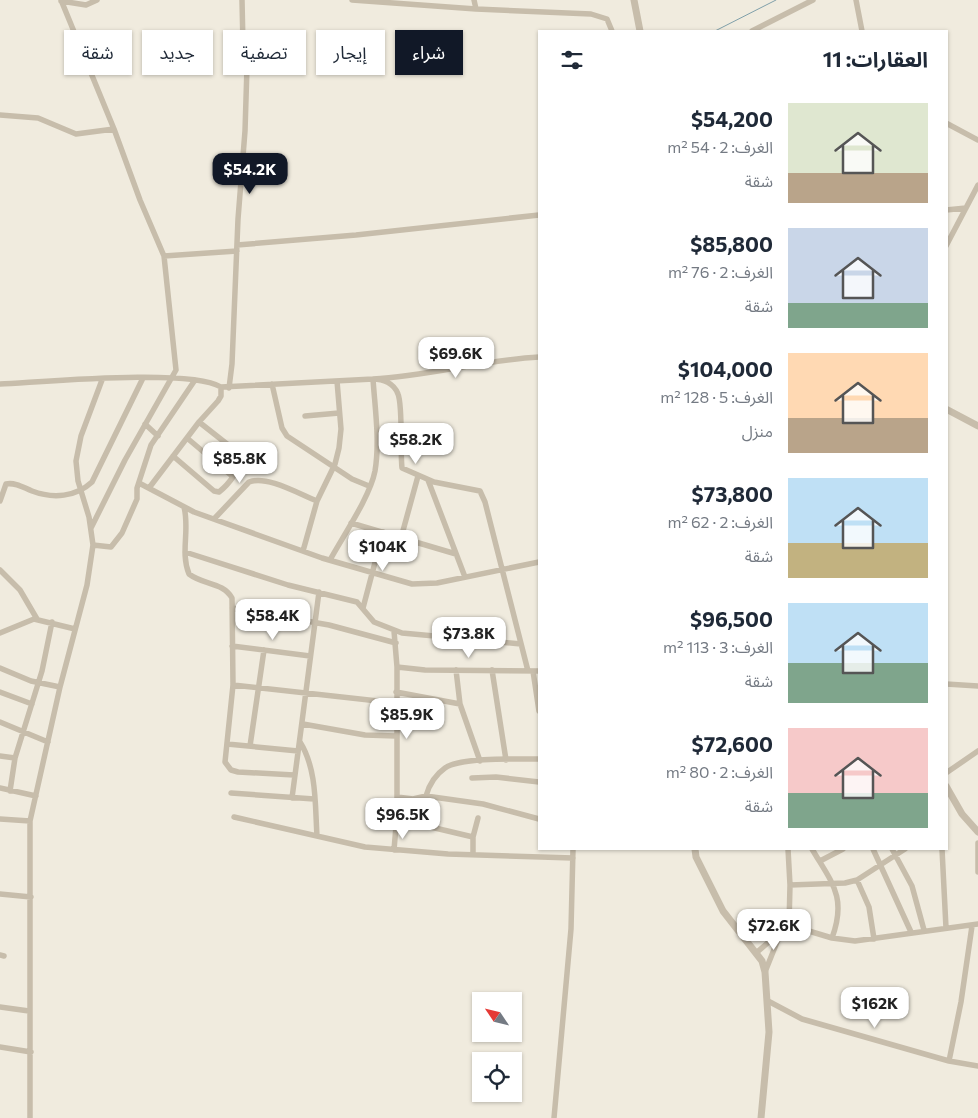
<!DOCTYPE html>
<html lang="ar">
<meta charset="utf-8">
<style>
:root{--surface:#fff;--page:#f6f6f7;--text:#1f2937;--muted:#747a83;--accent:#111827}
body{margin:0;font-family:Commissioner,"Noto Sans Arabic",sans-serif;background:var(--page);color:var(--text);direction:rtl;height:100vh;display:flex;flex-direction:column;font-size:19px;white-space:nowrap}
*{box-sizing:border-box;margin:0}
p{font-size:16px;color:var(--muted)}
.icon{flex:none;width:28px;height:28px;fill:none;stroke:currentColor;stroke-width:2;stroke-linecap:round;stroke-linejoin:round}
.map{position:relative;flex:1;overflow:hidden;direction:ltr}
.drawer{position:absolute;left:538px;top:30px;width:410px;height:820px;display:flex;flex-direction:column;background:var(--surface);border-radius:0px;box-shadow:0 1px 4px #0004;direction:rtl}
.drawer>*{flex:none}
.guide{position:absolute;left:15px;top:30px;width:448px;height:45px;direction:rtl;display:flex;gap:10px}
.needle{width:32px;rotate:305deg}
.controls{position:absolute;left:472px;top:992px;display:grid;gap:10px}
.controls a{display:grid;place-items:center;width:50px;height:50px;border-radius:0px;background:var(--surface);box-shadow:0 1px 4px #0004;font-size:25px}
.price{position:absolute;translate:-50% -42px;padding:0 11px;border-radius:10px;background:#fff;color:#222;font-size:16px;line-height:32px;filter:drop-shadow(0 1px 2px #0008)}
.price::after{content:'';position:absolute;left:50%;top:30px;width:15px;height:11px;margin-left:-8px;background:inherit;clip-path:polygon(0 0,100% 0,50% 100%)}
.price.active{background:var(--accent);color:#fff}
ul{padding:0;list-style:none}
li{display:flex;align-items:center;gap:15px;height:125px;padding:0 20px}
li span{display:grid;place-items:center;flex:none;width:140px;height:100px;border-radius:0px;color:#555}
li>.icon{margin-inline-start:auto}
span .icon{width:60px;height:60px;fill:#fffc;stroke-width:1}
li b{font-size:21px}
h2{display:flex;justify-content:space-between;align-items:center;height:60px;padding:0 20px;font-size:21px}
.pill{padding:0 18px;border-radius:0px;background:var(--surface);box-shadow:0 1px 4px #0004;font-size:18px;line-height:45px}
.pill.active{background:var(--accent);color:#fff}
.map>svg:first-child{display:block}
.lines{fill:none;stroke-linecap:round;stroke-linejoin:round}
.stream{stroke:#80a0aa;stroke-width:1}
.minor{stroke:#c7bdab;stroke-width:5.5}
.tertiary{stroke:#c7bdab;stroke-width:7}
</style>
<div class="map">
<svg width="978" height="1118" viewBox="0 0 978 1118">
<rect width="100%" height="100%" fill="#f0ebde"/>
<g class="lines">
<!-- stream -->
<path class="stream" d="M715,31L776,0"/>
<!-- minor -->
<path class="minor" d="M61,0L114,129L140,200L164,256L176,370L125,460L91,528
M352,0L476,9L591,14L607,19L612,31
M474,0L476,9
M856,0L862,31
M61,1L86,5L97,0
M752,31L813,0
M0,115L38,118L76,134L114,129
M946,123L978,140
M946,210L966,208
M237,245L356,235L539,215
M946,246L978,185
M164,256L237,251
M0,384C43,382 190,368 221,387V396L218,401L199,422L149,488
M272,384L282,428L287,436L352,479L369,486
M221,387L373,379C383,379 394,383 398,394C403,406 400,451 402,468L434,482L480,491L485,502L528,671
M229,388L232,364L238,219L245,131L247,67L243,45L242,0
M305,416L339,413
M145,424L158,436
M187,438L232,476
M173,456L214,491L219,492C228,485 243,467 241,455L199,422
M428,480L465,577
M139,483L194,512L322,558L412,584L437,583L539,562
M0,501L6,484C16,482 24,488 32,491C53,499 76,497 92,482L143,378
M184,507C190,530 180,552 189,574C203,585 223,582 232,598L233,685L225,762L231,770L238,772L294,775
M214,519L249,482C267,475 299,494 317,501
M351,523L456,554
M401,538L418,476
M93,545L111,547L122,533L137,499V488L151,445L195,380
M303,551L317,501L335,464L339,448L341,429L337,381
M185,552L288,585L357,602L374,622L402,633L521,644
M330,560C343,536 370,497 375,471C380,441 375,409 373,379C429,376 483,360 539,357
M0,570L20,590L37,619
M232,608L329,625L396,643
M363,608L383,532
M0,633L34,619L75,629
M232,646L310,656
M397,667L425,670L539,671
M0,668L31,681L60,687
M456,670L460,704L480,761
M492,670L506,760
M533,671L539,711
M946,684L978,686
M233,685L396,703
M0,692L32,704
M396,692L460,704
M0,722L48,742
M303,724L365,735L396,736
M300,742C317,769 315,805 317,836
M227,744L298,751
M250,746L264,650
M0,756L15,758
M946,773L978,751
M472,778L496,777L539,782
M0,788L36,796
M10,791L15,758L42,671L52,622
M231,793L314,799
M426,796C429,785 435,775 445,768C460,757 519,759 539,759
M397,797L413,799L426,796L483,804L539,819
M292,798L319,592
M234,817L365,847L448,854L573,858
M0,819L30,821
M397,819L473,837
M978,843V872
M788,849L790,885L845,883L857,880L905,849
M812,849C832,883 847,897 832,938
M873,849L911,932
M892,849L912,886L924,930
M942,849L946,928
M394,850L397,814V667L394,631
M473,855V837L478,818
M820,861L843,849
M857,880L869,907L874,939
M0,894L31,897
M789,925L790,885
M756,953L779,933
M0,955L4,956
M765,972L783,927L789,925L832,938L855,941L978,924
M768,1001L802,1019L949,1061L978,1066
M0,1007L29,1011
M0,1047L31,1052
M949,1061L961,1002L972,926
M30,1118V821L60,687L87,585L93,545L89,517L78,481L76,461L81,436L102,380
M554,1118L571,929L573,849"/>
<!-- tertiary -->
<path class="tertiary" d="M634,0L640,31
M946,409L978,426
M946,786L962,814L978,832
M695,849L696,857L723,911L762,961L765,972L769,1032L761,1118"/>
</g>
</svg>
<div class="controls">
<a><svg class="needle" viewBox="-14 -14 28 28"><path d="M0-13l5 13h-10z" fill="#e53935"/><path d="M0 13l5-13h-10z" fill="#747a83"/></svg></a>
<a><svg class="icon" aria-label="locate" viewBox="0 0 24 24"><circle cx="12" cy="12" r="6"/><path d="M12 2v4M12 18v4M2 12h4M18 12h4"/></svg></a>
</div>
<b class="price active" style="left:250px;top:195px">$54.2K</b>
<b class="price" style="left:456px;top:379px">$69.6K</b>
<b class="price" style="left:416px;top:465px">$58.2K</b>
<b class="price" style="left:240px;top:484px">$85.8K</b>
<b class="price" style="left:383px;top:572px">$104K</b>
<b class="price" style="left:273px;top:641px">$58.4K</b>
<b class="price" style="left:469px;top:659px">$73.8K</b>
<b class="price" style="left:407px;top:740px">$85.9K</b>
<b class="price" style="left:403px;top:840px">$96.5K</b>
<b class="price" style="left:774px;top:951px">$72.6K</b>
<b class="price" style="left:875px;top:1029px">$162K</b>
<div class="guide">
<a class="pill active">شراء</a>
<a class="pill">إيجار</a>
<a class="pill">تصفية</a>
<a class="pill">جديد</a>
<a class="pill">شقة</a>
</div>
<section class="drawer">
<h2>العقارات: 11<svg class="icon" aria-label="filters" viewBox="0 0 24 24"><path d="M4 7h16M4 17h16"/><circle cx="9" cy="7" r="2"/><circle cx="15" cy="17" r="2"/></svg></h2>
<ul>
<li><span style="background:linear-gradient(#dfe7d0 70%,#b9a48a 0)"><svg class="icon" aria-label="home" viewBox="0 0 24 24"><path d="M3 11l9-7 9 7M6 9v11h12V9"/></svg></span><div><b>$54,200</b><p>الغرف: 2 · 54 m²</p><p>شقة</p></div></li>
<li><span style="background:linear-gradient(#c9d6e8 75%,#7fa58c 0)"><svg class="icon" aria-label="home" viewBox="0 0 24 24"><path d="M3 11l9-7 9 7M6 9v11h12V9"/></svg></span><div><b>$85,800</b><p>الغرف: 2 · 76 m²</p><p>شقة</p></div></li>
<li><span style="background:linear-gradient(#ffd9b3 65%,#b9a48a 0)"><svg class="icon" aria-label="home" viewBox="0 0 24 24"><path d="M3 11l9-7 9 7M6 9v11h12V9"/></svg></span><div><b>$104,000</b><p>الغرف: 5 · 128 m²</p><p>منزل</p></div></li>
<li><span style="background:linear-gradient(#bfe0f5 65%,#c2b280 0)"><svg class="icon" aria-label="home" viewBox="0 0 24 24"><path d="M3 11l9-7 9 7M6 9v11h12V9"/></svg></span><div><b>$73,800</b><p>الغرف: 2 · 62 m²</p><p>شقة</p></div></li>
<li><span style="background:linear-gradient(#bfe0f5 60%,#7fa58c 0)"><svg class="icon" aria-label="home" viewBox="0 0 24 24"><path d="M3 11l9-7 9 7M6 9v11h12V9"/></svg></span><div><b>$96,500</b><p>الغرف: 3 · 113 m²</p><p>شقة</p></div></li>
<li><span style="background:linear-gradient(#f6c9c9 65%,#7fa58c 0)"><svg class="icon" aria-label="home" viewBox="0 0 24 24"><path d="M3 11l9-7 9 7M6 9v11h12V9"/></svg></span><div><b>$72,600</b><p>الغرف: 2 · 80 m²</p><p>شقة</p></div></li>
</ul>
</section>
</div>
